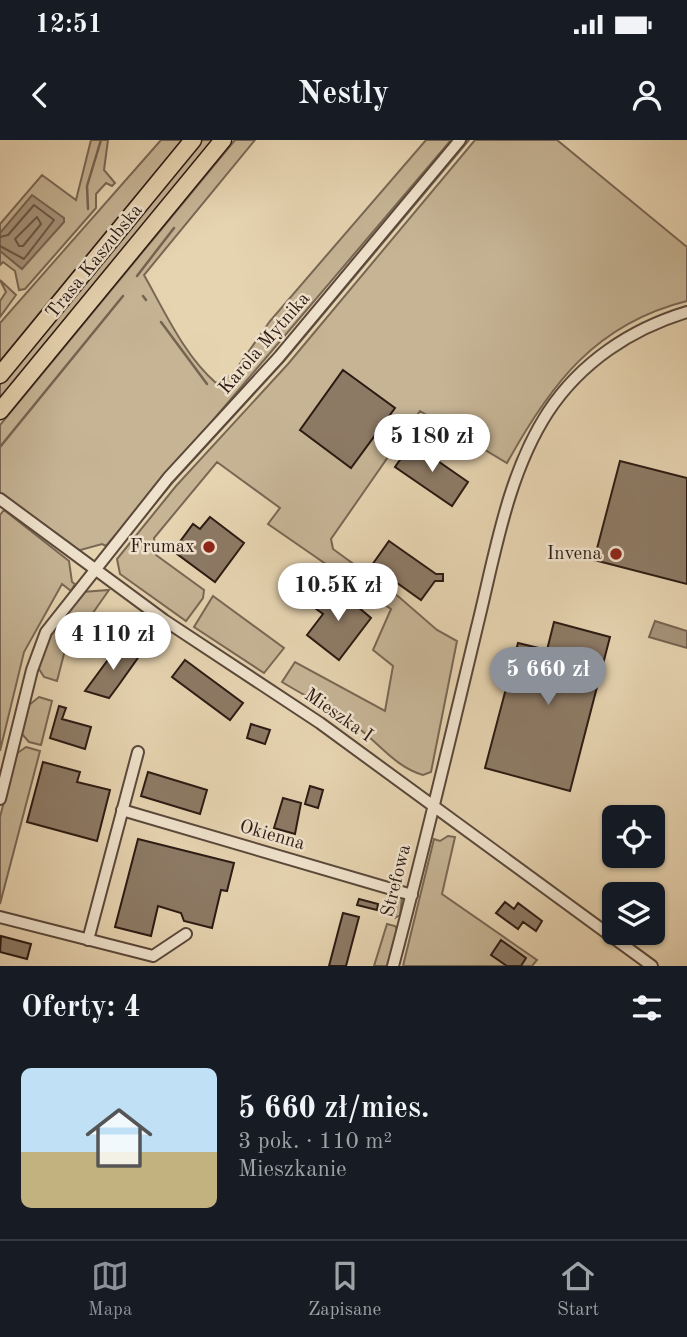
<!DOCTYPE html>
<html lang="pl">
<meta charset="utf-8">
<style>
:root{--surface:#171b24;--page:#242831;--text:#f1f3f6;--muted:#9ea1a6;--line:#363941;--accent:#8c9099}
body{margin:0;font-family:"Old Standard TT",serif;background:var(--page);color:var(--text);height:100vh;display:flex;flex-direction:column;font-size:26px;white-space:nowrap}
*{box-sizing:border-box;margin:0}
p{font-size:23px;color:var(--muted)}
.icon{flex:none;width:38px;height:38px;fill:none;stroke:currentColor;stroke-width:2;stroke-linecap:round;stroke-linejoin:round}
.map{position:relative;height:826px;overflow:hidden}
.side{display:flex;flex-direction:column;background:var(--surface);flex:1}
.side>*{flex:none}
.tools{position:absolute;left:602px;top:665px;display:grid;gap:14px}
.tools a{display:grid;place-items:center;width:63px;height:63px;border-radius:10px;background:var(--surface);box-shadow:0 2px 5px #0004;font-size:35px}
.price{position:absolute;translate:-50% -60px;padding:0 16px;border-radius:24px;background:#fff;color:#222;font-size:23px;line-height:46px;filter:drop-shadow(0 2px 4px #0008)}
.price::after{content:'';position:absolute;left:50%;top:42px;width:21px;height:16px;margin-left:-10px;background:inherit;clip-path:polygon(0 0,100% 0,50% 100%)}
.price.active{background:var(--accent);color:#fff}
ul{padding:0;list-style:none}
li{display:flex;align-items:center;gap:21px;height:175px;padding:0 21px}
li span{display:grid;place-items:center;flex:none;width:196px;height:140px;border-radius:10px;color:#555}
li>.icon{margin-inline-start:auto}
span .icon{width:84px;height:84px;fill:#fffc;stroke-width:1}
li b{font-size:30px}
h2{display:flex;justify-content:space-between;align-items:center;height:84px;padding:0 21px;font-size:30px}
.status{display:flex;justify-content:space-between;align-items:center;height:49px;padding:0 35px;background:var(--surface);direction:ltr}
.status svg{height:19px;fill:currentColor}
header{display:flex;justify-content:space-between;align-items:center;height:91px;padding:0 21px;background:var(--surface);font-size:32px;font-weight:800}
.menu{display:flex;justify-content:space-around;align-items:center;height:98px;border-top:2px solid var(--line);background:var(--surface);font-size:19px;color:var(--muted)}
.menu a{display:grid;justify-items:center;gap:4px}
.menu .active{color:var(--accent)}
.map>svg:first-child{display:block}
.green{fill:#c6b495;stroke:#796754;stroke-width:2}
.water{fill:#a7947b;stroke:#766351;stroke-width:2}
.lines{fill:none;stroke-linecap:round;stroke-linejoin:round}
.shore{stroke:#6a5747;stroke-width:2}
.stream{stroke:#766351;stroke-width:2.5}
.building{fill:#8d7a65;stroke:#2c1a13;stroke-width:2}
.minor-casing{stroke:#5a483a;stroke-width:14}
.highway-casing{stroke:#2c1a13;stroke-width:19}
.minor{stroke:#efe2cc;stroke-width:10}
.highway{stroke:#e6d3b0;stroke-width:16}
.poi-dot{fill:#8f2418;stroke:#efe2cc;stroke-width:2.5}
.labels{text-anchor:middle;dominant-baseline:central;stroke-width:5;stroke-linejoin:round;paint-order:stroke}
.street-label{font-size:19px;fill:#2c1a13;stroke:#efe2cc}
.poi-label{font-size:19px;fill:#2c1a13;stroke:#efe2cc;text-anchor:end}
</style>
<div class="status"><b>12:51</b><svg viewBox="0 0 49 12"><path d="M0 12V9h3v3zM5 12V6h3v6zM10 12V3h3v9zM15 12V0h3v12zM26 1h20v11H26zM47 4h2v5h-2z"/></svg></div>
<header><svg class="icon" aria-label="back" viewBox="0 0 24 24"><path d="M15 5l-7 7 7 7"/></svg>Nestly<svg class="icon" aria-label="person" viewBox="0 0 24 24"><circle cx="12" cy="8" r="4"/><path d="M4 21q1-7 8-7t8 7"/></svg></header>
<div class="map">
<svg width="687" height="826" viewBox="0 0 687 826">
<rect width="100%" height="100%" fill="#e6d3b0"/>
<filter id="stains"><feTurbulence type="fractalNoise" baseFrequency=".00286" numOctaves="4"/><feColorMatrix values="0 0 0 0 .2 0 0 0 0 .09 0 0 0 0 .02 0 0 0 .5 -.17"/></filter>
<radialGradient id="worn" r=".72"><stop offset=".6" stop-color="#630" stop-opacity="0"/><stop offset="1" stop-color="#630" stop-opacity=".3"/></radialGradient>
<!-- green -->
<path class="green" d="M91,0H108L104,30L115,43L112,46L106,43L96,54V68L25,149L19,150L15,131L3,122L0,125V84L42,35L76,60Z
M161,0H182L0,221V183Z
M199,0H217L0,264V241Z
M235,0H255L144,135C165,172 184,215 216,243L232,235L270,181L426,0H451L106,406L102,404L77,411L0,354V285Z
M466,0H469L284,221L173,342L116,411C227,270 351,138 466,0Z
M475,0H557L687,107V161C595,184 550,245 507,323L420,271L331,399L333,409L399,457L437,490L457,501L431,632L423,635C398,628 382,607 362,591C338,572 308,558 282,542L295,522L385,571L393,526L373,510L391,469L268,384L280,368L217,322L154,398L156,415L204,450L203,458L186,481L120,434L117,419L176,346L288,224Z
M0,140L16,155L0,177V161L6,152Z
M4,370L69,421L72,442L75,444L71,451L62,444L24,512L0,611V375Z
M109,450L64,514L57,541L44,537L39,529C42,499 64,475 82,452Z
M213,456L284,508L264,533L194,487Z
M39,557L52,561L41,605L29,602L22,594L29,565Z
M26,607L40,611L0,764V677L16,614Z
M448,696L455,697L442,754L537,820L532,826H403L434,699L440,701Z
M393,754L402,758L400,775L395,778L389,770Z
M387,784L395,786L398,791L388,826H374Z"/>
<!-- water -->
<path class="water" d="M32,55L64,78V82L22,129L0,111V93Z
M655,481L687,491V508L649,497Z"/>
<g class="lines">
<!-- shore -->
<path class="shore" d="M37,77L41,84L23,106H19L15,99Z
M0,97L8,95L34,65L54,80L24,119L0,106"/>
<!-- stream -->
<path class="stream" d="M88,69L87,46L101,0
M137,136L174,88
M143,156L146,160
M161,182L207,244
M0,307L123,156"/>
</g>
<!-- building -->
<path class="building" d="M343,230L395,268L351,328L300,290Z
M412,303L468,342L452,366L395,327Z
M620,321L687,338V444L594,420Z
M210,377L244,403L215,442L173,411L193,384L200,389Z
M389,401L436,434H443V441H435L421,460L372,425Z
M332,445L371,478L339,520L307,495L323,474L315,468Z
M554,482L610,497L570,651L485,628L518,503L547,510Z
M121,502L140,515L118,546L109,558L85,551Z
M185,520L243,563L230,580L172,537Z
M59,566L66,568L62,579L91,587L85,609L50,598Z
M251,584L270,590L265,604L247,598Z
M43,622L80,632L77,642L110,650L97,701L27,682Z
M148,632L207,650L200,674L141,656Z
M310,646L323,650L318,668L305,664Z
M283,658L301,663L295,694L274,688Z
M138,699L234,723L227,751L221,750L212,788L184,781L181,773L158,766L151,796L115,787Z
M359,759L378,764L377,770L357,765Z
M505,762L514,769L518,763L542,781L536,791L523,782L518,789L496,773Z
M343,773L359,777L346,826H329Z
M1,796L31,804L27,819L0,812Z
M501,800L526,818L521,826H507L491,815Z"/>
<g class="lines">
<defs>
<path id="minor" d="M0,359L164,480L320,583L652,826
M0,659L32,530L46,492L168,338L279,217L460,0
M122,670L412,755
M0,777L153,816L186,794
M88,800L138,612
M393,826C423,713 450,600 477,487C495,415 507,335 548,272C581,222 631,189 687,172"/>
<path id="highway" d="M0,235L193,0
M0,271L223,0"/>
</defs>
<!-- minor casing -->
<use href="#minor" class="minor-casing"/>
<!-- highway casing -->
<use href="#highway" class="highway-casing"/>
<!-- minor -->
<use href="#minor" class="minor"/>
<!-- highway -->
<use href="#highway" class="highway"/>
</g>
<!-- markers -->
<g class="poi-dot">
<circle cx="209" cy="407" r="7"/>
<circle cx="616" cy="414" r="7"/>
</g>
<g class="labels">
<!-- street labels -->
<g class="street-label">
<text transform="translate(95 122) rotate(-51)">Trasa Kaszubska</text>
<text transform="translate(265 204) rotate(-49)">Karola Mytnika</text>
<text transform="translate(338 576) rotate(35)">Mieszka I</text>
<text transform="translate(272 696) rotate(16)">Okienna</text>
<text transform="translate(397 741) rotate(-76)">Strefowa</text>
</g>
<!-- poi labels -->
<g class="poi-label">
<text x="195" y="407">Frumax</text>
<text x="602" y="414">Invena</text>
</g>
</g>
<rect width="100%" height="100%" filter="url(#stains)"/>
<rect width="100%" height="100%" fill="url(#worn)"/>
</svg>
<div class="tools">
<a><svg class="icon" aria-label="locate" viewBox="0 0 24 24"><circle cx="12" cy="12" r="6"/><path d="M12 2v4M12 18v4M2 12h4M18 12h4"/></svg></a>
<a><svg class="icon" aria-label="layers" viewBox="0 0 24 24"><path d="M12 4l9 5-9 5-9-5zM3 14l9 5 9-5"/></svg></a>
</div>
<b class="price" style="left:432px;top:334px">5 180 zł</b>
<b class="price" style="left:338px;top:483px">10.5K zł</b>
<b class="price" style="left:113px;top:532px">4 110 zł</b>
<b class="price active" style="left:548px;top:567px">5 660 zł</b>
</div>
<section class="side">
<h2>Oferty: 4<svg class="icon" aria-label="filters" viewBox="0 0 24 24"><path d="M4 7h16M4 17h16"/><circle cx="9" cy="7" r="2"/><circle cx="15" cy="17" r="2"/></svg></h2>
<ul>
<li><span style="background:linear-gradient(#bfe0f5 60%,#c2b280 0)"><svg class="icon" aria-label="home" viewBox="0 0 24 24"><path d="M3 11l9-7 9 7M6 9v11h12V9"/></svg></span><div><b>5 660 zł/mies.</b><p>3 pok. · 110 m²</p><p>Mieszkanie</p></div></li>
</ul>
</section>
<nav class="menu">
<a class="active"><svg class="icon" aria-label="map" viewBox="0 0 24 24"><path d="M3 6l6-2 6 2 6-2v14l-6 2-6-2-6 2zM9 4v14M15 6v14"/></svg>Mapa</a>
<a><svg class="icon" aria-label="saved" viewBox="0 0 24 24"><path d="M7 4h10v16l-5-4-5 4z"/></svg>Zapisane</a>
<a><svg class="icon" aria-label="home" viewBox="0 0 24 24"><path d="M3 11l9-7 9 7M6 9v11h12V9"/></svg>Start</a>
</nav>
